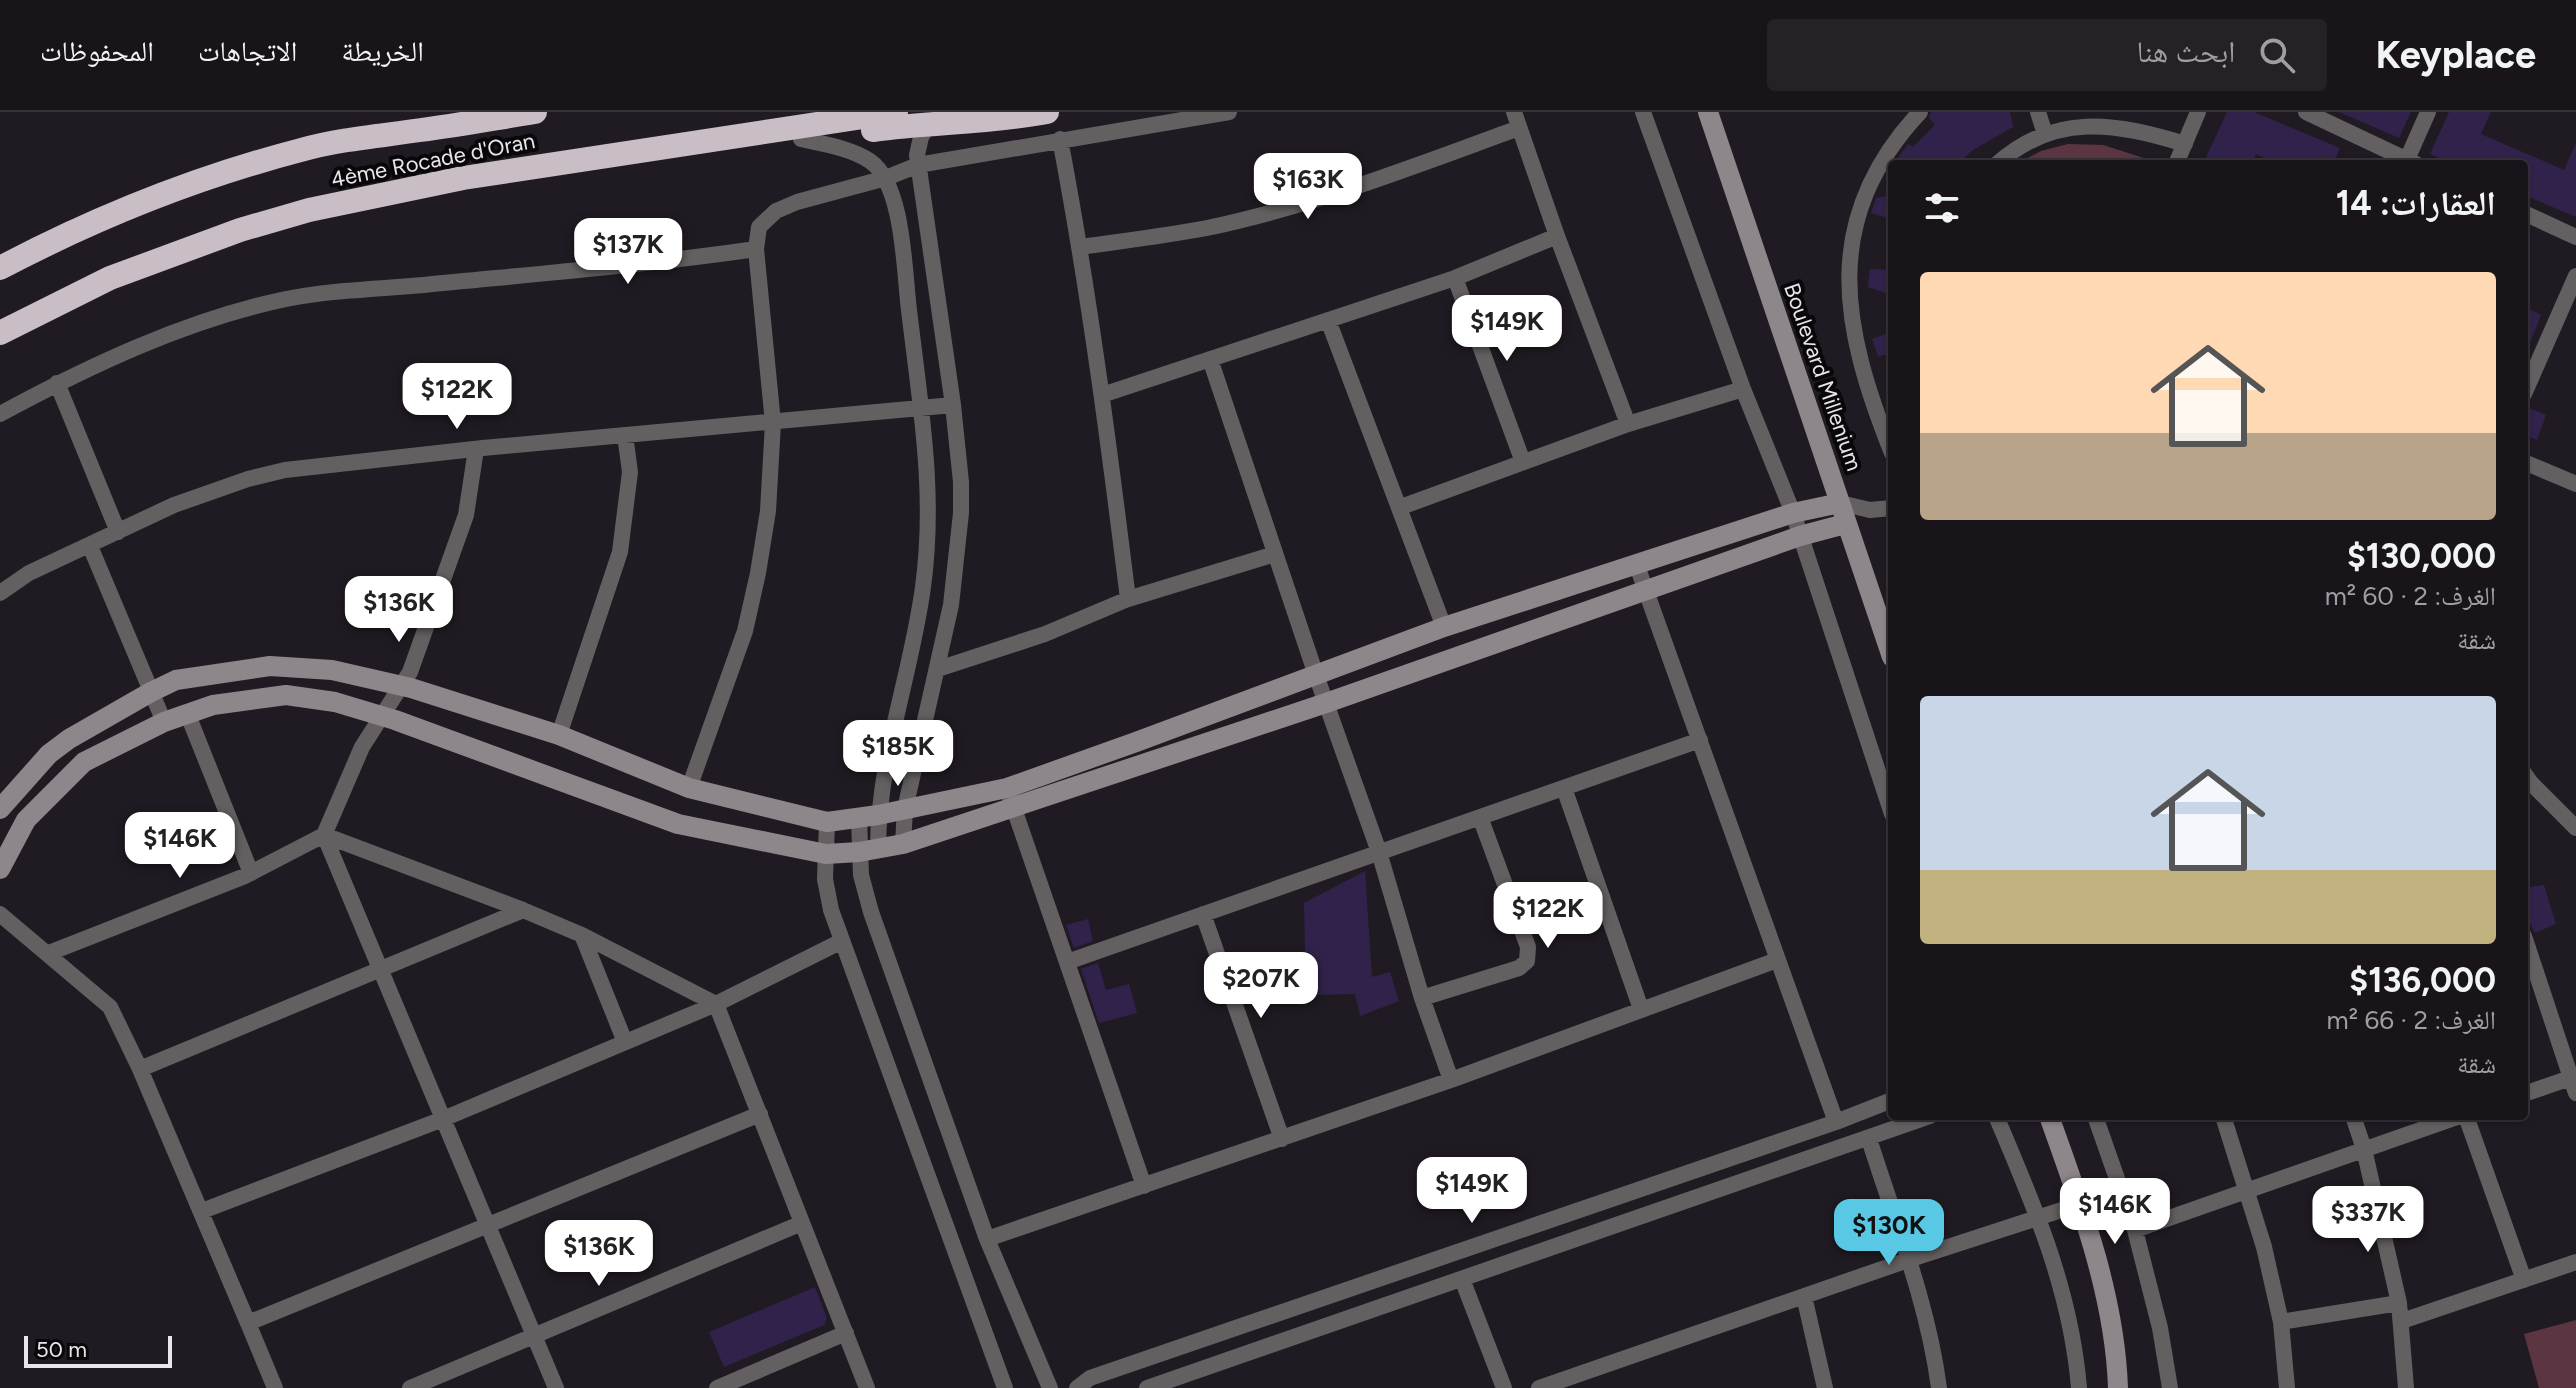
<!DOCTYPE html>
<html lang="ar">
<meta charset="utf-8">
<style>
:root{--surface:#18141a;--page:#252127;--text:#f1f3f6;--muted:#9f9ea2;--line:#363339;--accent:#59c8e5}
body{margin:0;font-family:Figtree,"Noto Naskh Arabic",sans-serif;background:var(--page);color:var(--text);direction:rtl;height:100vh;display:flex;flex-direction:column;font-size:30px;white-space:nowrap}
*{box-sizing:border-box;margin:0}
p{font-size:26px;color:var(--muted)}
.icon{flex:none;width:44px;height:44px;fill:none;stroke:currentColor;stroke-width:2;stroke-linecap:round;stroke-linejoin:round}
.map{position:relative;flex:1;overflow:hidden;direction:ltr}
.side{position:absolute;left:1888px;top:48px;width:640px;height:960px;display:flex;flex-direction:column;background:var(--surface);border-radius:8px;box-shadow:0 2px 6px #0004,0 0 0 2px var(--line);direction:rtl}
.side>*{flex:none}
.scale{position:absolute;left:24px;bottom:20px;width:148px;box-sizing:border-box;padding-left:8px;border:4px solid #e9e5ea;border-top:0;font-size:22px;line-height:28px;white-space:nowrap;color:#e9e5ea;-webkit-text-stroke:6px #090709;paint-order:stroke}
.price{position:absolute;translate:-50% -68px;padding:0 18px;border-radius:16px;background:#fff;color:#222;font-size:26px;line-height:52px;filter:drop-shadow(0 2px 4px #0008)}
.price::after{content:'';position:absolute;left:50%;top:48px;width:24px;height:18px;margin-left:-12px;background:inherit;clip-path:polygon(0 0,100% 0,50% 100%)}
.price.active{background:var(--accent);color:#111}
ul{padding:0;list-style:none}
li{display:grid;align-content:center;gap:16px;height:424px;padding:0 32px}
li span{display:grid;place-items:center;height:248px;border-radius:8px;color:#555}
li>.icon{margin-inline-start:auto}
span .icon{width:144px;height:144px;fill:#fffc;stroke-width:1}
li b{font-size:34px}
h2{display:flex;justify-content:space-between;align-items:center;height:96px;padding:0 32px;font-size:34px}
header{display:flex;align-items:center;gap:48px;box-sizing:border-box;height:112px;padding:0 40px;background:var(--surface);border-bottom:2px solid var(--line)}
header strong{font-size:38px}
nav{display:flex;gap:44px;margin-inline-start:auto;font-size:28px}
.search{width:560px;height:72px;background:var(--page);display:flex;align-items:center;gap:20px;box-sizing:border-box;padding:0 28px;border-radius:8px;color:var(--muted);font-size:30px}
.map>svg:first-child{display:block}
.green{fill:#5b3642}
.building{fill:#31224b}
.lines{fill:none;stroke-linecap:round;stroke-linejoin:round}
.street{stroke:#646062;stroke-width:16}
.secondary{stroke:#8d868a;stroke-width:20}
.highway{stroke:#c9bec5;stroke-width:24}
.labels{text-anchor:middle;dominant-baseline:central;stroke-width:8;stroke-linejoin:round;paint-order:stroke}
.street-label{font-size:22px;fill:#e9e5ea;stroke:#090709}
</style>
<header>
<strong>Keyplace</strong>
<div class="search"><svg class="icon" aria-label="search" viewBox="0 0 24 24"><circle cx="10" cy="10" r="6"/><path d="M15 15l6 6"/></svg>ابحث هنا</div>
<nav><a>الخريطة</a><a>الاتجاهات</a><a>المحفوظات</a></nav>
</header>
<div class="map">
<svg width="2576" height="1276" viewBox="0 0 2576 1276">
<rect width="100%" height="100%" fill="#201b22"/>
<!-- green -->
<path class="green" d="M2068,32L2103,33L2147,47L2145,52H2016L2041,39Z
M2576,1208V1276H2539L2524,1222Z"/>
<!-- building -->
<path class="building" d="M1931,0H2010L2013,15L1973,38L1957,52H1904L1897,47L1908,32L1913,35L1935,13L1929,6Z
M2227,0H2254L2340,36L2333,52H2277L2256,42L2251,52H2203Z
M2339,0H2411L2399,26Z
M2449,0H2491L2481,22L2564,58L2576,31V105L2524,83V52H2453L2430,42Z
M1892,83V107L1871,101L1876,86Z
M1870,157L1892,158V183L1868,175Z
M2524,194L2541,203L2525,244H2524Z
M1892,220V242L1878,244L1872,227Z
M2524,294L2546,303L2537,328L2524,323Z
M1365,759L1372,865L1390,860L1399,889L1360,904L1355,882L1306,883L1304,791Z
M2544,773L2556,812L2535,821L2527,805L2524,776Z
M1088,807L1093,829L1074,836L1066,813Z
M1098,851L1106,878L1129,872L1137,901L1099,911L1081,857Z
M815,1175L827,1206L824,1213L724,1255L709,1220Z"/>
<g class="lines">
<!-- street -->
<path class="street" d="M1514,0L1557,124L1628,312
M1643,0L1743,277L1793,401L1892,702
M2038,0L2044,19
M2306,0L2416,52
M801,27C823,32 850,36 870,49C904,73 904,159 909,198C920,292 936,380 923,475C911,564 878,647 878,737
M1060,27C1089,180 1109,333 1128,487
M1997,52C2055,0 2116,11 2185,32
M2176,52L2198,0
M2405,52L2428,0
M2524,101L2576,125
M1080,135C1122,129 1165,124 1207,116C1313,94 1417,53 1519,16
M1455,166L1523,350
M1328,208L1444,515
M1210,247L1316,563L1379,740L1422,886L1451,968
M57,271L118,420
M2524,282L2576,164
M1102,283L1455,166L1557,124
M0,302C89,254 186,208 286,187C330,178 379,177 424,173C535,162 645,153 756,137L759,115L776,99L797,90L886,66L918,53L1229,0
M1892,341C1842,216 1819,108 1920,0
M2524,350L2576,372
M1840,391L1870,398L1892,396
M1401,395L1628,312L1743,277
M90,434L164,610
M1636,451L1836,1010
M0,481L29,461L174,393L248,367L285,358L483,336L953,293
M938,557L1045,522L1128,487L1275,442
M188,603L251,761
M559,623L620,440L630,360L625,323
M2524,661L2531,671L2576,716
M689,676L745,519L758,461L768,399L773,311L756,137
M1564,676L1641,897
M1010,685L1144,1074
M859,706L861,763L871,800L987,1127L1050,1276
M827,710L825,767L831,798L1005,1276
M324,723L523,798L582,823L716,892L867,1276
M324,723L556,1276
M903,732L905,697L951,493L961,401V370L953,293L917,43L921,25L930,11
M0,802L110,895L140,957L248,1211L760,1002
M1203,802L1282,1027
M582,823L625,930
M2524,824L2576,981
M49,841L245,764L324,723L362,635L410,560L466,403L476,337
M1067,850L1700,628
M1422,886L1519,856L1527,849L1528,835L1480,705
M140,957L523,798
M2524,982L2576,964
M1996,1004C2034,1093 2071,1178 2079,1276
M2095,1004L2135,1118L2160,1216L2170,1276
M2223,1004L2264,1135L2281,1210L2287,1276
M2353,1004L2364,1037L2399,1191L2406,1276
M2466,1004L2524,1168
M1869,1027C1895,1109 1928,1191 1939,1276
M202,1099L443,1007L716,892L842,829
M2135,1118L2460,1004
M987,1127L1451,968L1777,848
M1462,1167L1504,1276
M1804,1184L1825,1276
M2402,1209L2576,1150
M2281,1210L2399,1191
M248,1211L275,1276
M410,1276L802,1111
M717,1276L846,1221
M1077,1276L1090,1266L1836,1010L1892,988
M1147,1276L1930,1004
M1539,1276L1908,1148L2080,1092"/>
<!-- secondary -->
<path class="secondary" d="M1708,0L1892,545
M0,697L49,642L69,627L151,580L176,568L270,554L332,558L411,576L559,623L689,676L827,710L878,703L1007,676L1136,630L1444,515L1793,401L1840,391
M0,757L26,708L84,650L164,610L213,593L286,583L335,590L395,608L678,712L826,742L859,740L903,732L1326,591L1800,424L1845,412
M2049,1004C2080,1091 2115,1183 2118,1276"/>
<!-- highway -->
<path class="highway" d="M873,18C931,10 989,11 1047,0
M0,156C95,106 197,65 301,38C340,27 380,24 421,18C459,13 497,6 535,0
M0,221L110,166L240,118L309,98L463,66L896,0"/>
</g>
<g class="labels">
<!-- street labels -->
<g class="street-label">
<text transform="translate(433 48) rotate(-11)">4ème Rocade d'Oran</text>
<text transform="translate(1823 265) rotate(71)">Boulevard Millenium</text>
</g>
</g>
</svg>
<div class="scale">50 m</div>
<b class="price" style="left:1308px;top:109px">$163K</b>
<b class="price" style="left:628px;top:174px">$137K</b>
<b class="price" style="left:1507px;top:251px">$149K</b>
<b class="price" style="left:457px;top:319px">$122K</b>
<b class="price" style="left:399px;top:532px">$136K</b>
<b class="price" style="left:898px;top:676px">$185K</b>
<b class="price" style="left:180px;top:768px">$146K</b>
<b class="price" style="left:1548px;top:838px">$122K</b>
<b class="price" style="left:1261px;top:908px">$207K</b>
<b class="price" style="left:1472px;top:1113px">$149K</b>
<b class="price" style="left:2115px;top:1134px">$146K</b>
<b class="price" style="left:2368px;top:1142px">$337K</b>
<b class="price active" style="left:1889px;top:1155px">$130K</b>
<b class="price" style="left:599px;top:1176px">$136K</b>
<section class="side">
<h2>العقارات: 14<svg class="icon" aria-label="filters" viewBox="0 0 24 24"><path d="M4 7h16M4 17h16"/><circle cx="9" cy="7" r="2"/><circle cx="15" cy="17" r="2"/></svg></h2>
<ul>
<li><span style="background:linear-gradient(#ffd9b3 65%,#b9a48a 0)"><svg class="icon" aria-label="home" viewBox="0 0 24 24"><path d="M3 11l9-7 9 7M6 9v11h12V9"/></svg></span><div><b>$130,000</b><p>الغرف: 2 · 60 m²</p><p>شقة</p></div></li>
<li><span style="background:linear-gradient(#c9d6e8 70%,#c2b280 0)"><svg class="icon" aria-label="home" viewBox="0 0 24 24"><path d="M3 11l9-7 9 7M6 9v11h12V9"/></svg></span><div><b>$136,000</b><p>الغرف: 2 · 66 m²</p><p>شقة</p></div></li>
</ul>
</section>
</div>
